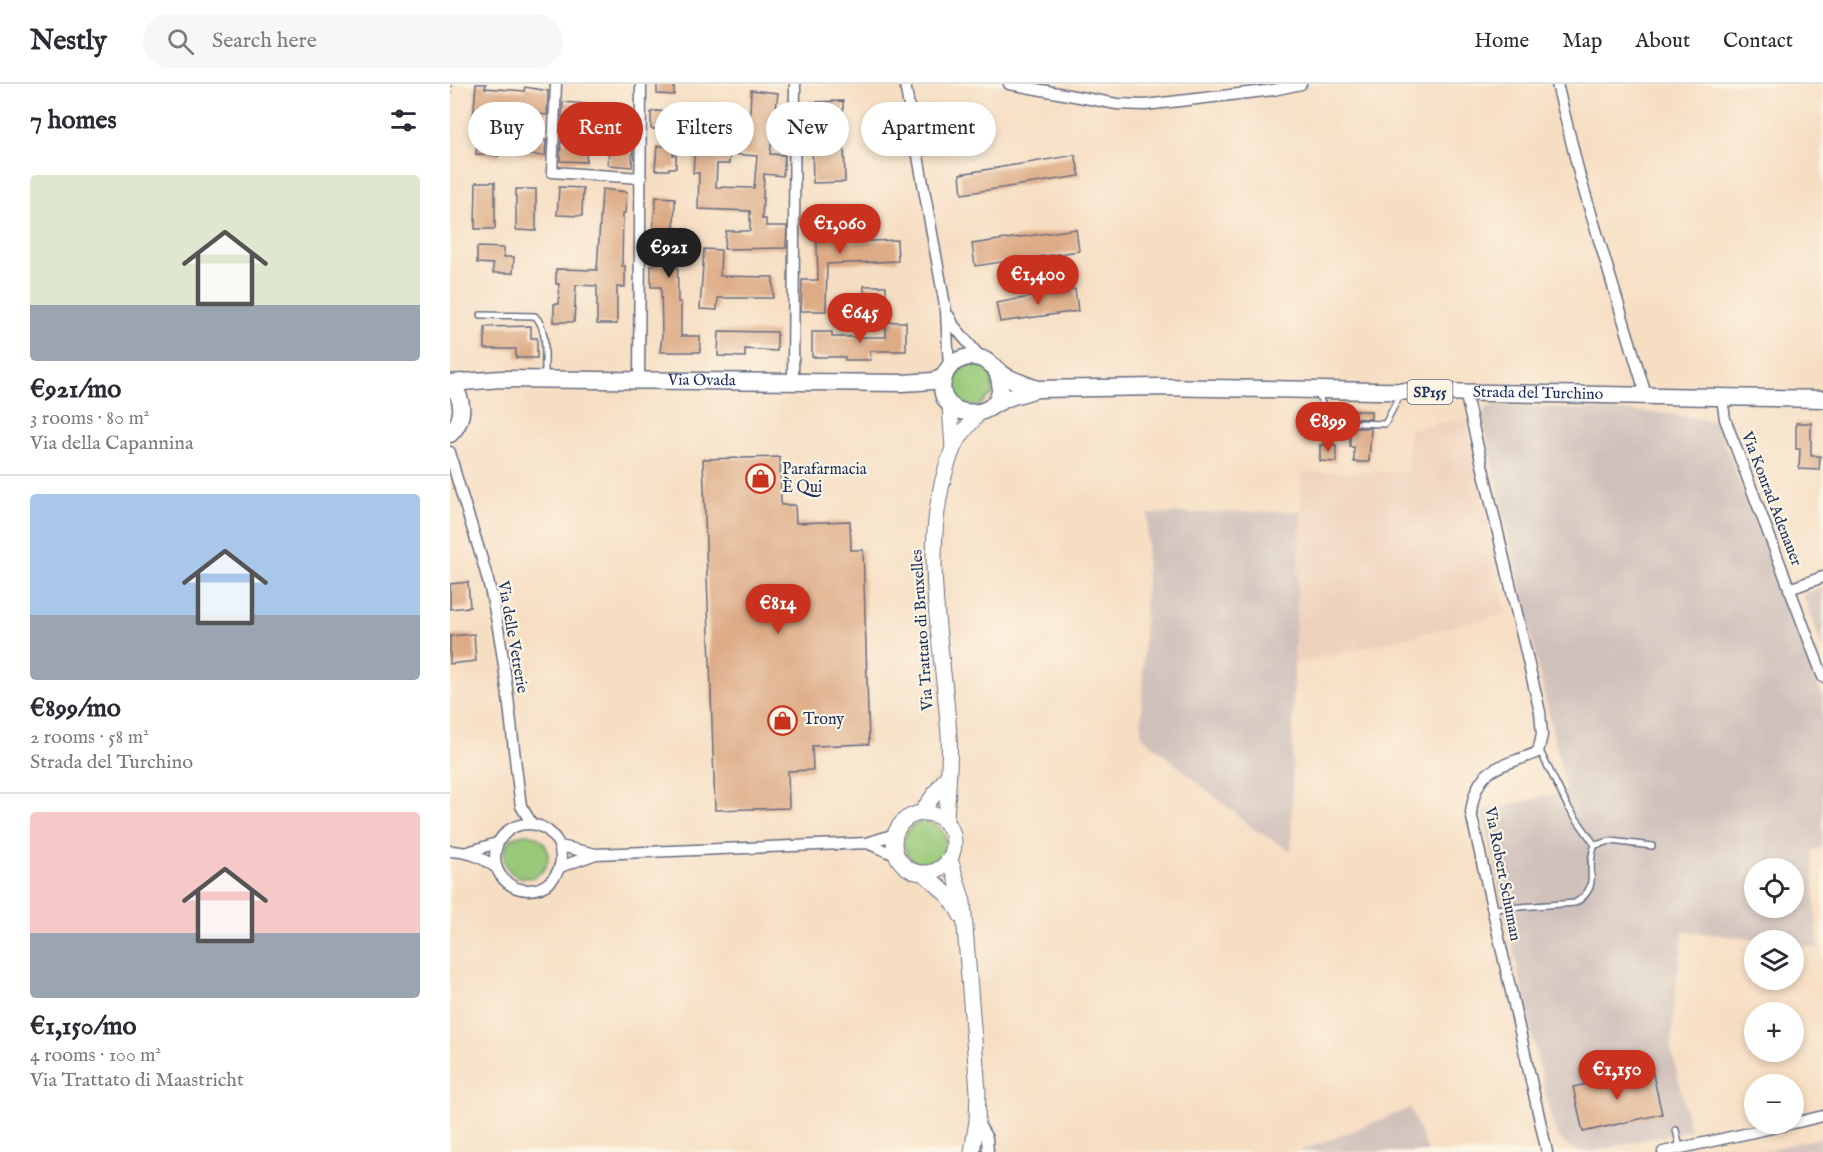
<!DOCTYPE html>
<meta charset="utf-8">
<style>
:root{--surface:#fff;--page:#f7f7f7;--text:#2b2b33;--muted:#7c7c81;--line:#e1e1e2;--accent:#c8321e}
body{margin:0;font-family:"IM FELL English",serif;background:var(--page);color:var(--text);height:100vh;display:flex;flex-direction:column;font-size:22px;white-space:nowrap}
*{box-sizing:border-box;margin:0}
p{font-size:20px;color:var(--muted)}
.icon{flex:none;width:33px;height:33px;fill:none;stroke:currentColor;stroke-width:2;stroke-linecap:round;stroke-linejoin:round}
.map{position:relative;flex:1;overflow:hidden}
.side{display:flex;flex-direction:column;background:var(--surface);width:450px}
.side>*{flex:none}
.top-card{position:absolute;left:18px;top:18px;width:570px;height:54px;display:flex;gap:12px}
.fabs{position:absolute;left:1294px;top:774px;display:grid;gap:12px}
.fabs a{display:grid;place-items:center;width:60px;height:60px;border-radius:50%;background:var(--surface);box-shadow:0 3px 9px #0003;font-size:30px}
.price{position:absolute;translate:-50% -51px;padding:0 14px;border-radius:21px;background:var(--accent);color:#fff;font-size:20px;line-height:39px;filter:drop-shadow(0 2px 3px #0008)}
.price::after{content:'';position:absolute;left:50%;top:36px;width:18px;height:14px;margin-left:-9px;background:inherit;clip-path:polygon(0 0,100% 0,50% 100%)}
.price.selected{background:#222;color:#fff}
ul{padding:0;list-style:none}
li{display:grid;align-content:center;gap:12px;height:318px;padding:0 30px}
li+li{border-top:2px solid var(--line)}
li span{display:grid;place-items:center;height:186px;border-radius:6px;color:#555}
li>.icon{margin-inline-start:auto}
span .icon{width:108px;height:108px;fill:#fffc;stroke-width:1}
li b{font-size:26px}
h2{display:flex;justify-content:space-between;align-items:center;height:72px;padding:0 30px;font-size:26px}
.pill{padding:0 21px;border-radius:27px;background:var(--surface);box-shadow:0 3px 9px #0003;font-size:21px;line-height:54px}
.pill.selected{background:var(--accent);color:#fff}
header{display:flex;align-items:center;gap:36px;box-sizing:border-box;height:84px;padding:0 30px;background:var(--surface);border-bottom:2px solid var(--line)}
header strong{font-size:28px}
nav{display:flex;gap:33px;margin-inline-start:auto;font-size:21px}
.search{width:420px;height:54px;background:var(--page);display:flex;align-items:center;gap:15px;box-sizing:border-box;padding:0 21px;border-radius:33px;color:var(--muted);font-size:22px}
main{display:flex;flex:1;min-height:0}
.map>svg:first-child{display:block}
.built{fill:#eed1bc}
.industrial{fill:#cfc0ba;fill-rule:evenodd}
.green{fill:#97c877;stroke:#597c6a;stroke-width:1.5}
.building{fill:#ddab86;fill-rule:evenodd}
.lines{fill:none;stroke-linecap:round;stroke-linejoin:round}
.lane-casing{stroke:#686c81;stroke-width:8}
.street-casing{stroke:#686c81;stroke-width:13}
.secondary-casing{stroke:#686c81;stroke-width:17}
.primary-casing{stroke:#686c81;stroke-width:19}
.path{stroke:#686c81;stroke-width:2;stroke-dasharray:1.5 4.5;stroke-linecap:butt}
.lane{stroke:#fff;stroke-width:5}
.street{stroke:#fff;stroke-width:10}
.secondary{stroke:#fff;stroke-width:15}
.primary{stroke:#fff;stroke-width:16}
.labels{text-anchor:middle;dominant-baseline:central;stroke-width:4.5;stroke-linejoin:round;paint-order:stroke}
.shield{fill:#fcf5e5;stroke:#5e6a86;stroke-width:1.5}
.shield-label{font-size:15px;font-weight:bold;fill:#1b2f5e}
.street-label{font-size:16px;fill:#1b2f5e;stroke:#fcf5e5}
.poi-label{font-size:16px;fill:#1b2f5e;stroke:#fcf5e5;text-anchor:start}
</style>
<header>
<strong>Nestly</strong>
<div class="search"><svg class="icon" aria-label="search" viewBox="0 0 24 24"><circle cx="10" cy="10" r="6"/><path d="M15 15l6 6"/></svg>Search here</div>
<nav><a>Home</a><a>Map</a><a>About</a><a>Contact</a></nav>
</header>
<main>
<section class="side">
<h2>7 homes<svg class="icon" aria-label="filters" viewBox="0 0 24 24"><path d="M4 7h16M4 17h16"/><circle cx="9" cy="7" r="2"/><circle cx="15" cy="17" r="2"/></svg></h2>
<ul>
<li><span style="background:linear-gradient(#dfe7d0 70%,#9aa5b1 0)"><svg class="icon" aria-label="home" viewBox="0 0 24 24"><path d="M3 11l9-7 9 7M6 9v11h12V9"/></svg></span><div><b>€921/mo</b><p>3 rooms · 80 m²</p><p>Via della Capannina</p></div></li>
<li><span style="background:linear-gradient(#a9c7e8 65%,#9aa5b1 0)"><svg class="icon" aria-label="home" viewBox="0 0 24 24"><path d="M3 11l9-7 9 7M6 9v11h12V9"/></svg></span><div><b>€899/mo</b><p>2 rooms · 58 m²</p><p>Strada del Turchino</p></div></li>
<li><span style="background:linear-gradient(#f6c9c9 65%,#9aa5b1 0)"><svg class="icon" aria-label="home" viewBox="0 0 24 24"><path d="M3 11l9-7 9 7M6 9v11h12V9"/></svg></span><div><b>€1,150/mo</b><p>4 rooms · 100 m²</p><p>Via Trattato di Maastricht</p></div></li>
</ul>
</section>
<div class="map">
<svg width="1373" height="1068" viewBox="0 0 1373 1068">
<rect width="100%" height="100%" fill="#fcf5e5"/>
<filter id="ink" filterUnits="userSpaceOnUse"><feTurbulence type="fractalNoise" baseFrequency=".0167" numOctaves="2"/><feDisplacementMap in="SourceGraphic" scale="12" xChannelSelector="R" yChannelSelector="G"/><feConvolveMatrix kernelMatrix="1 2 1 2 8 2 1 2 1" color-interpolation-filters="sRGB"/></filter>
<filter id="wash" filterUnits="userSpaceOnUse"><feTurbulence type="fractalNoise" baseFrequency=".008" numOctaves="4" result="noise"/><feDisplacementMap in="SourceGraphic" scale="24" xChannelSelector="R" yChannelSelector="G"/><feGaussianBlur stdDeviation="1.35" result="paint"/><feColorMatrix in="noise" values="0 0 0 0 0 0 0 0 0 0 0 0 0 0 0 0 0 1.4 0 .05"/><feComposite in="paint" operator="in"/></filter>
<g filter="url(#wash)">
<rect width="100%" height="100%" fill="#f6dec3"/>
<!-- built -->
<path class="built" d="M1015,334L1056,530L844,580L852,388H958L959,345Z"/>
<!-- industrial -->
<path class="industrial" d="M1049,321L1208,329L1266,337L1373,613V763L1362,767L1368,864L1344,861V856H1311L1234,847L1227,892L1221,963L1240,1046L1140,1068H1130L1119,1063L1107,1051L1101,1035L1033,727L1116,707L1032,334L1036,323ZM1305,784H1344V824H1305Z
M851,427L844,580L841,767L805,746L693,653L691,648L698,430Z
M1373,503V565L1353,510Z
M960,1024L978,1068H848L897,1049Z
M1373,1053V1068H1307L1360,1056Z"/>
<!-- green -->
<path class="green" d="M524,279L541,289L543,309L528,323L508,318C492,294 501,288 524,279Z
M454 759a21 21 0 1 1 42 0a21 21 0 1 1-42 0Z
M54 772a22 22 0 1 1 44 0a22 22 0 1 1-44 0Z"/>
<g id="blocks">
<!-- building -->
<path class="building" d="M26,0H36L35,4L74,7L75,3L98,7L97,31L57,25L49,72L26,70L30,37L23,36Z
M207,0H224V11L207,10Z
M301,6L328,9L320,70L335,71L333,92L314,90L312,135H316V142H337L336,164L274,165L276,147H300V127L248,125L249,89H243L245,60L264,61V50L299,52ZM280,70L307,72L304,104L266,103L267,80H279Z
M393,17L395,98L363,99L361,18Z
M113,18L136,20L134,35L112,33Z
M243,19L267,20V39H241Z
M153,23L172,24L170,46H160L159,41L152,40Z
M206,27L221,28V45H201V28Z
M71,48L92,49L91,56H96L95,72L69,70Z
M111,57L137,58L136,78L110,77Z
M159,59L183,60L182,83L158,81Z
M207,62H223V71H226V84H219V86H205Z
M625,71L630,92L512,110L510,90Z
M26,98H45V145H25Z
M109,103L133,104L132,132L107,131Z
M66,105H86V147L66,146Z
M152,105L177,108L175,129H173L172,182H175V203H167V240H147V202L126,201L124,238H104V220H109V200H106V185L147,186Z
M206,113L225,114L224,144H227L228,218H231V252H250V268H210L212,252L211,203H201V181H204L203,145Z
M395,125L397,158L447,156L448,177L377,180L376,227H351L352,196H368L366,127Z
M626,145L629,167L525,182L522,160Z
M27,163L54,164V173H64L63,189H43V180L27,179Z
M254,165L271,166L270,192L323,193V214H268L267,226L250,225Z
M414,202H436V229H414Z
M625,205L628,227L550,238L546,219Z
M436,238H456V267H420L421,276H395V273H362V248H382V253H436Z
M81,242V254H87V274H66V265H35V243Z
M269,247L327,248V267L295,265V273L268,272Z
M900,327H921V335L900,334Z
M1346,339H1361V372H1370L1369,386L1349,385L1350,365H1346Z
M900,344H921L919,378H904V363H900Z
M870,361H886V378L870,377Z
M330,373L331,421H345L346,439L400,437L401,466H413L419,660L362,662L363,686L338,687L339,724L265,726L253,375Z
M18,498L20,523L0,525V500Z
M24,550L26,577L0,580V552Z
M1202,986L1212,1030L1133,1048L1123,1003Z"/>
</g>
</g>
<g filter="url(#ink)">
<use href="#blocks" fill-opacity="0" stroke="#686c81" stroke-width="1.5"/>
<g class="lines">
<defs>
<path id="lane" d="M31,231L85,232C99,246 94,275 95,294
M868,309L879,338L935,340L951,309
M1088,668L1091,669L1118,723L1145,761
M1043,825L1125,819C1153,802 1134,786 1145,761L1161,757L1202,762
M1226,1046L1230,1064"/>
<path id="street" d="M106,0L102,88L191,94
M455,0L496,227L499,284
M559,0L667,20L695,21L823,6L851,0
M1107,0L1130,93L1196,311
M499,232L504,242L531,274
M189,296L191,0
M343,298L345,0
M1015,308L1090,628L1092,651L1088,668C1049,685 1027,680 1021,729L1097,1068
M1272,314L1275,335L1373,593
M0,368C11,416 30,461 41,509C57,579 61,651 71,722L82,740
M1339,505L1373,493
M45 773a33 33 0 1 1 66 0a33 33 0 1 1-66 0Z
M417,759L445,771
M110,762L146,770L417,759L445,750
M0,767C19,768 30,772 45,783
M18,768L47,759
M110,783L146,770
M527,1037L537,1054L538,1068
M1344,1039L1373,1032
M1213,1068L1340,1040"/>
<path id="secondary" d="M500,321L503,365
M444 759a30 30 0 1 1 60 0a30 30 0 1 1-60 0Z
M471,729L498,691
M496,738C497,709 501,679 499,651C493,558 467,457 502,367C507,354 519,341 528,330
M500,775L513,818L528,1007L527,1037L522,1068
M474,790C489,802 503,814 511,832"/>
<g id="primary">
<path d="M546,286C571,341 479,342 494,293C500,274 524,267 539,279C546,284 550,289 557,293C567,298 577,301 587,305"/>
<path id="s1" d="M0,299L51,295L453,299L483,297L494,293"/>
<path d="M0,299C15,315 15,335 0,350"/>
<path id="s2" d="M543,321L560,313L587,305L708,303L1373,315"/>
</g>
</defs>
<!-- lane casing -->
<use href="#lane" class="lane-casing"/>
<!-- street casing -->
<use href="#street" class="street-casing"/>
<!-- secondary casing -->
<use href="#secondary" class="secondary-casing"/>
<!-- primary casing -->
<use href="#primary" class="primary-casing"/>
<!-- path -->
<path class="path" d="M0,21L2,0"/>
<!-- lane -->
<use href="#lane" class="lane"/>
<!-- street -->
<use href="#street" class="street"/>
<!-- secondary -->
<use href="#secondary" class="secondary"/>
<!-- primary -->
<use href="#primary" class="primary"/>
</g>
</g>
<!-- icons -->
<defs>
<symbol id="shop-ring" viewBox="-11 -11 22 22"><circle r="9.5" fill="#fcf5e5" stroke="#c8321e" stroke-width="1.5"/><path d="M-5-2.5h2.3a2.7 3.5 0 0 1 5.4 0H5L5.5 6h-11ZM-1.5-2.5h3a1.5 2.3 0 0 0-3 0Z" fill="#c8321e"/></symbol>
</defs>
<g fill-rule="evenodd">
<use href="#shop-ring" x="294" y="378" width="33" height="33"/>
<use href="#shop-ring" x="316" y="620" width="33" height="33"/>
</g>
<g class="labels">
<!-- shield labels -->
<rect class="shield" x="957.5" y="296" width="45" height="24" rx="4.5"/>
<g class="shield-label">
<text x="980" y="308">SP155</text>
</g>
<!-- street labels -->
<g class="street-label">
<text stroke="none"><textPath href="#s1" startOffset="252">Via Ovada</textPath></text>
<text stroke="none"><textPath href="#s2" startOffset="548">Strada del Turchino</textPath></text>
<text transform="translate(1321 415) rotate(69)">Via Konrad Adenauer</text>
<text transform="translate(473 546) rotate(-94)">Via Trattato di Bruxelles</text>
<text transform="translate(62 553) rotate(80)">Via delle Vetrerie</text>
<text transform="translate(1052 790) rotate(79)">Via Robert Schuman</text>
</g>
<!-- poi labels -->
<g class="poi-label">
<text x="332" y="386">Parafarmacia<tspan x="332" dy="18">È Qui</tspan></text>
<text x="353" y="636">Trony</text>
</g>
</g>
</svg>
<div class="fabs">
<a><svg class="icon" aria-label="locate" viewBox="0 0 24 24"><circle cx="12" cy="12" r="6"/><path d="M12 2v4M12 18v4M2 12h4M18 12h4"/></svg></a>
<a><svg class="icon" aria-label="layers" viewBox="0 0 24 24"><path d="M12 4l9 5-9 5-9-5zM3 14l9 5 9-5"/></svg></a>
<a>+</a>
<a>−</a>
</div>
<b class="price" style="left:390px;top:171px">€1,060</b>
<b class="price selected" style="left:219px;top:195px">€921</b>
<b class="price" style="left:588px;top:222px">€1,400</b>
<b class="price" style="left:410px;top:260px">€645</b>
<b class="price" style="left:878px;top:369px">€899</b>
<b class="price" style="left:328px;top:551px">€814</b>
<b class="price" style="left:1167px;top:1017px">€1,150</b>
<div class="top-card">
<a class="pill">Buy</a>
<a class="pill selected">Rent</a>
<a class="pill">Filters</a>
<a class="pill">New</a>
<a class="pill">Apartment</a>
</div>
</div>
</main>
